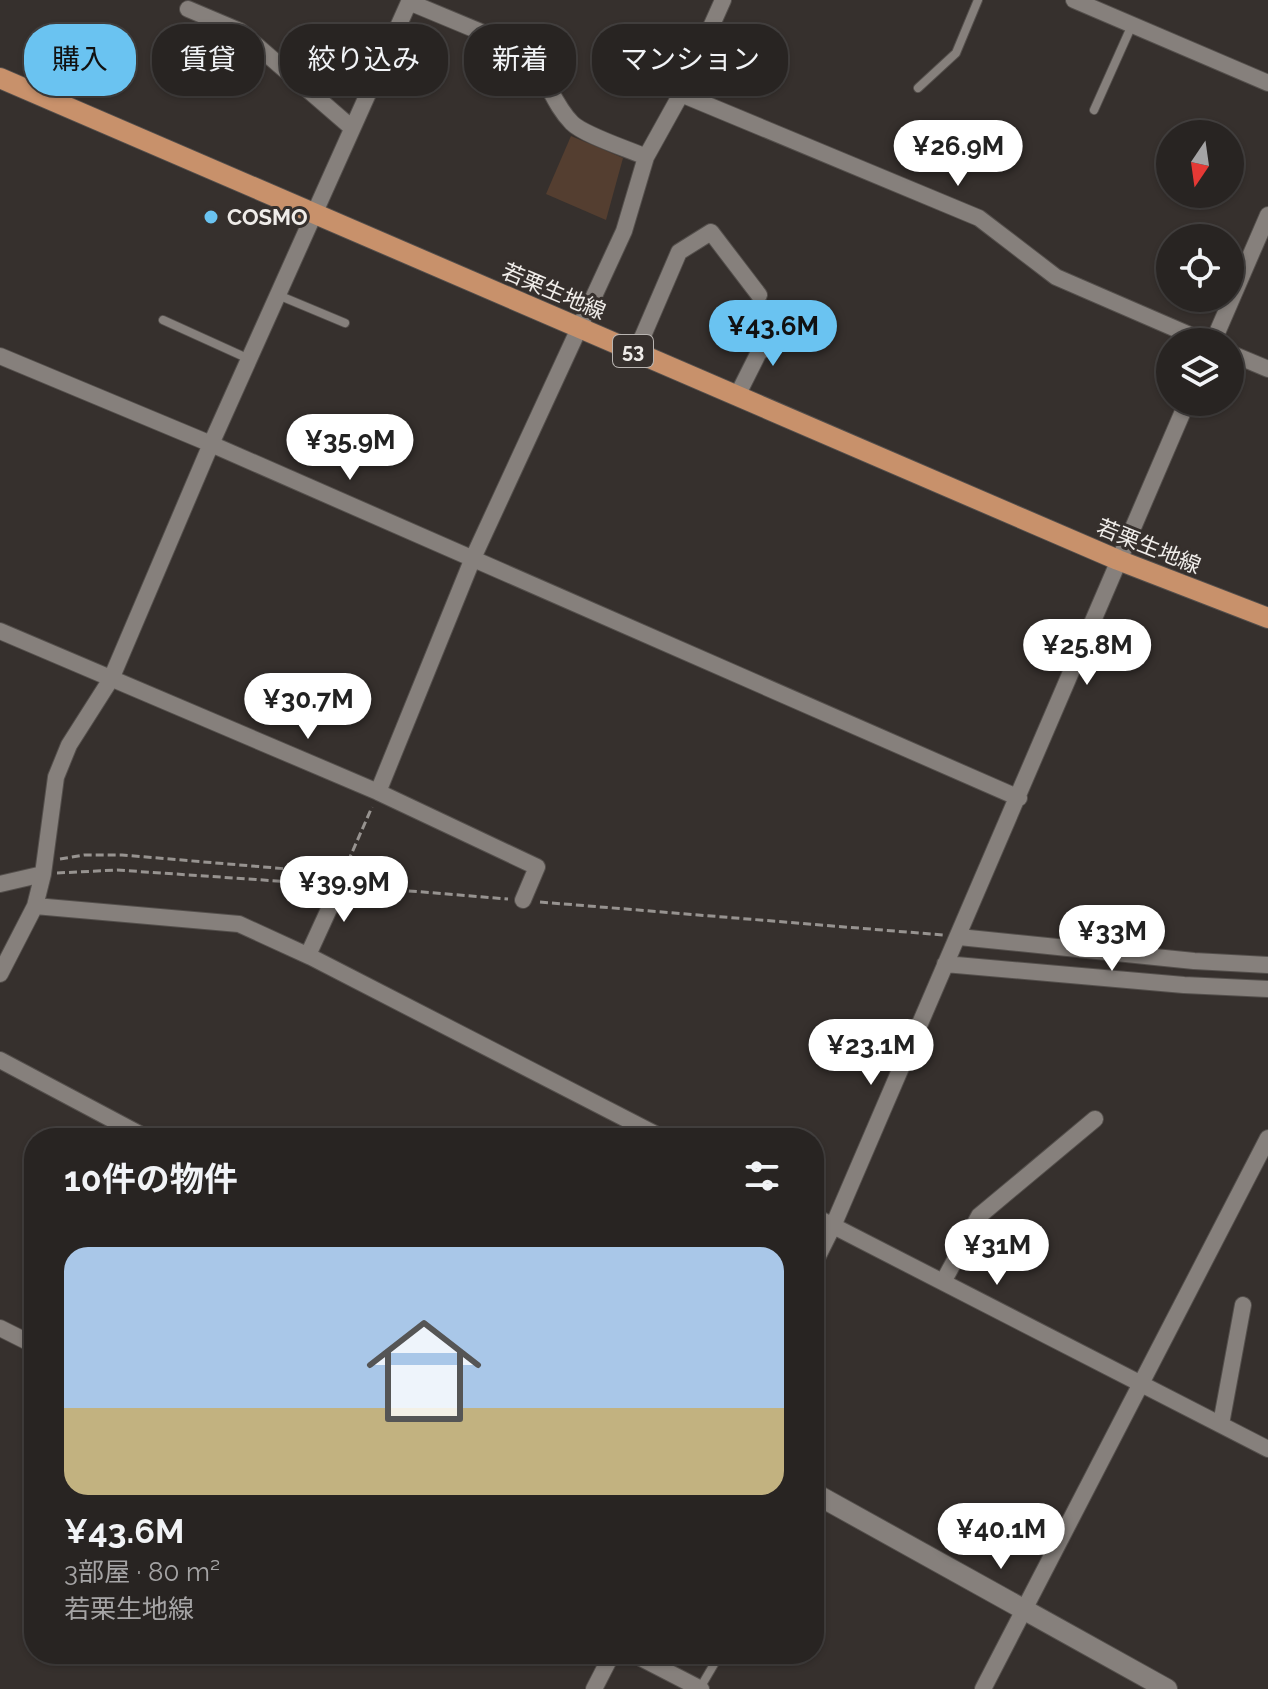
<!DOCTYPE html>
<html lang="ja">
<meta charset="utf-8">
<style>
:root{--surface:#282422;--page:#302c2a;--text:#f1f3f6;--muted:#a5a4a5;--line:#444140;--accent:#6ac3f1}
body{margin:0;font-family:Raleway,"Noto Sans JP",sans-serif;background:var(--page);color:var(--text);height:100vh;display:flex;flex-direction:column;font-size:30px;white-space:nowrap}
*{box-sizing:border-box;margin:0}
p{font-size:26px;color:var(--muted)}
.icon{flex:none;width:44px;height:44px;fill:none;stroke:currentColor;stroke-width:2;stroke-linecap:round;stroke-linejoin:round}
.map{position:relative;flex:1;overflow:hidden}
.details{position:absolute;left:24px;top:1128px;width:800px;height:536px;display:flex;flex-direction:column;background:var(--surface);border-radius:32px;box-shadow:0 2px 6px #0004,0 0 0 2px var(--line)}
.details>*{flex:none}
.hud{position:absolute;left:24px;top:24px;width:800px;height:72px;display:flex;gap:16px}
.needle{width:52px;rotate:193deg}
.fabs{position:absolute;left:1156px;top:120px;display:grid;gap:16px}
.fabs a{display:grid;place-items:center;width:88px;height:88px;border-radius:50%;background:var(--surface);box-shadow:0 2px 6px #0004,0 0 0 2px var(--line);font-size:40px}
.price{position:absolute;translate:-50% -68px;padding:0 18px;border-radius:28px;background:#fff;color:#222;font-size:26px;line-height:52px;filter:drop-shadow(0 2px 4px #0008)}
.price::after{content:'';position:absolute;left:50%;top:48px;width:24px;height:18px;margin-left:-12px;background:inherit;clip-path:polygon(0 0,100% 0,50% 100%)}
.price.selected{background:var(--accent);color:#111}
ul{padding:0;list-style:none}
li{display:grid;align-content:center;gap:16px;height:424px;padding:0 40px}
li+li{border-top:2px solid var(--line)}
li span{display:grid;place-items:center;height:248px;border-radius:24px;color:#555}
li>.icon{margin-inline-start:auto}
span .icon{width:144px;height:144px;fill:#fffc;stroke-width:1}
li b{font-size:34px}
h2{display:flex;justify-content:space-between;align-items:center;height:96px;padding:0 40px;font-size:34px}
.chip{padding:0 28px;border-radius:32px;background:var(--surface);box-shadow:0 2px 6px #0004,0 0 0 2px var(--line);font-size:28px;line-height:72px}
.chip.selected{background:var(--accent);color:#111}
.map>svg:first-child{display:block}
.green{fill:#543e30}
.lines{fill:none;stroke-linecap:round;stroke-linejoin:round}
.service-casing{stroke:#544f4c;stroke-width:10}
.minor-casing{stroke:#544f4c;stroke-width:18}
.tertiary-casing{stroke:#544f4c;stroke-width:22}
.primary-casing{stroke:#544f4c;stroke-width:22}
.path{stroke:#979390;stroke-width:3;stroke-dasharray:8 4;stroke-linecap:butt}
.service{stroke:#86807c;stroke-width:8}
.minor{stroke:#86807c;stroke-width:16}
.tertiary{stroke:#86807c;stroke-width:20}
.primary{stroke:#c8916b;stroke-width:20}
.poi-dot{fill:#6ac3f1;stroke:#36302d;stroke-width:3}
.labels{text-anchor:middle;dominant-baseline:central;stroke-width:6;stroke-linejoin:round;paint-order:stroke}
.shield{fill:#36302d;stroke:#b8b4b1;stroke-width:2}
.shield-label{font-size:20px;font-weight:bold;fill:#efece9}
.poi-label{font-size:22px;font-weight:bold;fill:#efece9;stroke:#36302d;text-anchor:start}
.street-label{font-size:22px;fill:#efece9;stroke:#36302d}
</style>
<div class="map">
<svg width="1268" height="1689" viewBox="0 0 1268 1689">
<rect width="100%" height="100%" fill="#36302d"/>
<!-- green -->
<path class="green" d="M571,136L623,158L606,220L546,194Z"/>
<g class="lines">
<defs>
<path id="service" d="M918,88L956,53L978,0
M1094,110L1132,25
M278,295L345,323
M163,320L249,359
M700,1688L720,1654"/>
<path id="minor" d="M1074,0L1268,83
M409,2L517,47C545,65 549,100 572,123C584,135 628,149 646,157
M188,9L240,31L352,128
M681,94L979,218L1056,277L1206,342
M1213,342L1268,215
M636,352L679,252L711,232L759,295
M1230,353L1268,369
M0,356L211,444L410,0
M737,396L759,352L798,330
M0,631L378,792L537,867L523,900
M378,792L473,558L624,231L646,157L681,94L723,0
M0,884L43,874
M35,906L239,924L311,957L663,1138
M959,937L1194,961L1268,965
M308,955L335,896L334,884
M945,964L1184,985L1268,989
M0,974L35,906L43,874L56,777L69,745L111,679L211,444L1019,798
M0,1060L147,1138
M814,1216L1268,1449
M814,1264L833,1226L1187,402
M943,1282L979,1216L1095,1119
M0,1328L34,1345
M1221,1424L1243,1305
M633,1654L701,1689
M594,1689L612,1654
M983,1689L1268,1138"/>
<path id="tertiary" d="M814,1493L1167,1689"/>
<path id="primary" d="M0,78L1118,560L1268,618"/>
</defs>
<!-- service casing -->
<use href="#service" class="service-casing"/>
<!-- minor casing -->
<use href="#minor" class="minor-casing"/>
<!-- tertiary casing -->
<use href="#tertiary" class="tertiary-casing"/>
<!-- primary casing -->
<use href="#primary" class="primary-casing"/>
<!-- path -->
<path class="path" d="M60,859L84,855H122L323,872
M57,873L117,870L321,884
M343,873L372,807
M349,886L508,899
M540,902L943,935"/>
<!-- service -->
<use href="#service" class="service"/>
<!-- minor -->
<use href="#minor" class="minor"/>
<!-- tertiary -->
<use href="#tertiary" class="tertiary"/>
<!-- primary -->
<use href="#primary" class="primary"/>
</g>
<!-- markers -->
<circle class="poi-dot" cx="211" cy="217" r="8"/>
<g class="labels">
<!-- shield labels -->
<rect class="shield" x="613" y="335" width="40" height="32" rx="6"/>
<g class="shield-label">
<text x="633" y="351">53</text>
</g>
<!-- poi labels -->
<g class="poi-label">
<text x="227" y="217">COSMO</text>
</g>
<!-- street labels -->
<g class="street-label">
<text transform="translate(554 291) rotate(23)">若栗生地線</text>
<text transform="translate(1149 546) rotate(22)">若栗生地線</text>
</g>
</g>
</svg>
<div class="fabs">
<a><svg class="needle" viewBox="-14 -14 28 28"><path d="M0-13l5 13h-10z" fill="#e53935"/><path d="M0 13l5-13h-10z" fill="#a5a4a5"/></svg></a>
<a><svg class="icon" aria-label="locate" viewBox="0 0 24 24"><circle cx="12" cy="12" r="6"/><path d="M12 2v4M12 18v4M2 12h4M18 12h4"/></svg></a>
<a><svg class="icon" aria-label="layers" viewBox="0 0 24 24"><path d="M12 4l9 5-9 5-9-5zM3 14l9 5 9-5"/></svg></a>
</div>
<b class="price" style="left:958px;top:188px">¥26.9M</b>
<b class="price selected" style="left:773px;top:368px">¥43.6M</b>
<b class="price" style="left:350px;top:482px">¥35.9M</b>
<b class="price" style="left:1087px;top:687px">¥25.8M</b>
<b class="price" style="left:308px;top:741px">¥30.7M</b>
<b class="price" style="left:344px;top:924px">¥39.9M</b>
<b class="price" style="left:1112px;top:973px">¥33M</b>
<b class="price" style="left:871px;top:1087px">¥23.1M</b>
<b class="price" style="left:997px;top:1287px">¥31M</b>
<b class="price" style="left:1001px;top:1571px">¥40.1M</b>
<div class="hud">
<a class="chip selected">購入</a>
<a class="chip">賃貸</a>
<a class="chip">絞り込み</a>
<a class="chip">新着</a>
<a class="chip">マンション</a>
</div>
<section class="details">
<h2>10件の物件<svg class="icon" aria-label="filters" viewBox="0 0 24 24"><path d="M4 7h16M4 17h16"/><circle cx="9" cy="7" r="2"/><circle cx="15" cy="17" r="2"/></svg></h2>
<ul>
<li><span style="background:linear-gradient(#a9c7e8 65%,#c2b280 0)"><svg class="icon" aria-label="home" viewBox="0 0 24 24"><path d="M3 11l9-7 9 7M6 9v11h12V9"/></svg></span><div><b>¥43.6M</b><p>3部屋 · 80 m²</p><p>若栗生地線</p></div></li>
</ul>
</section>
</div>
